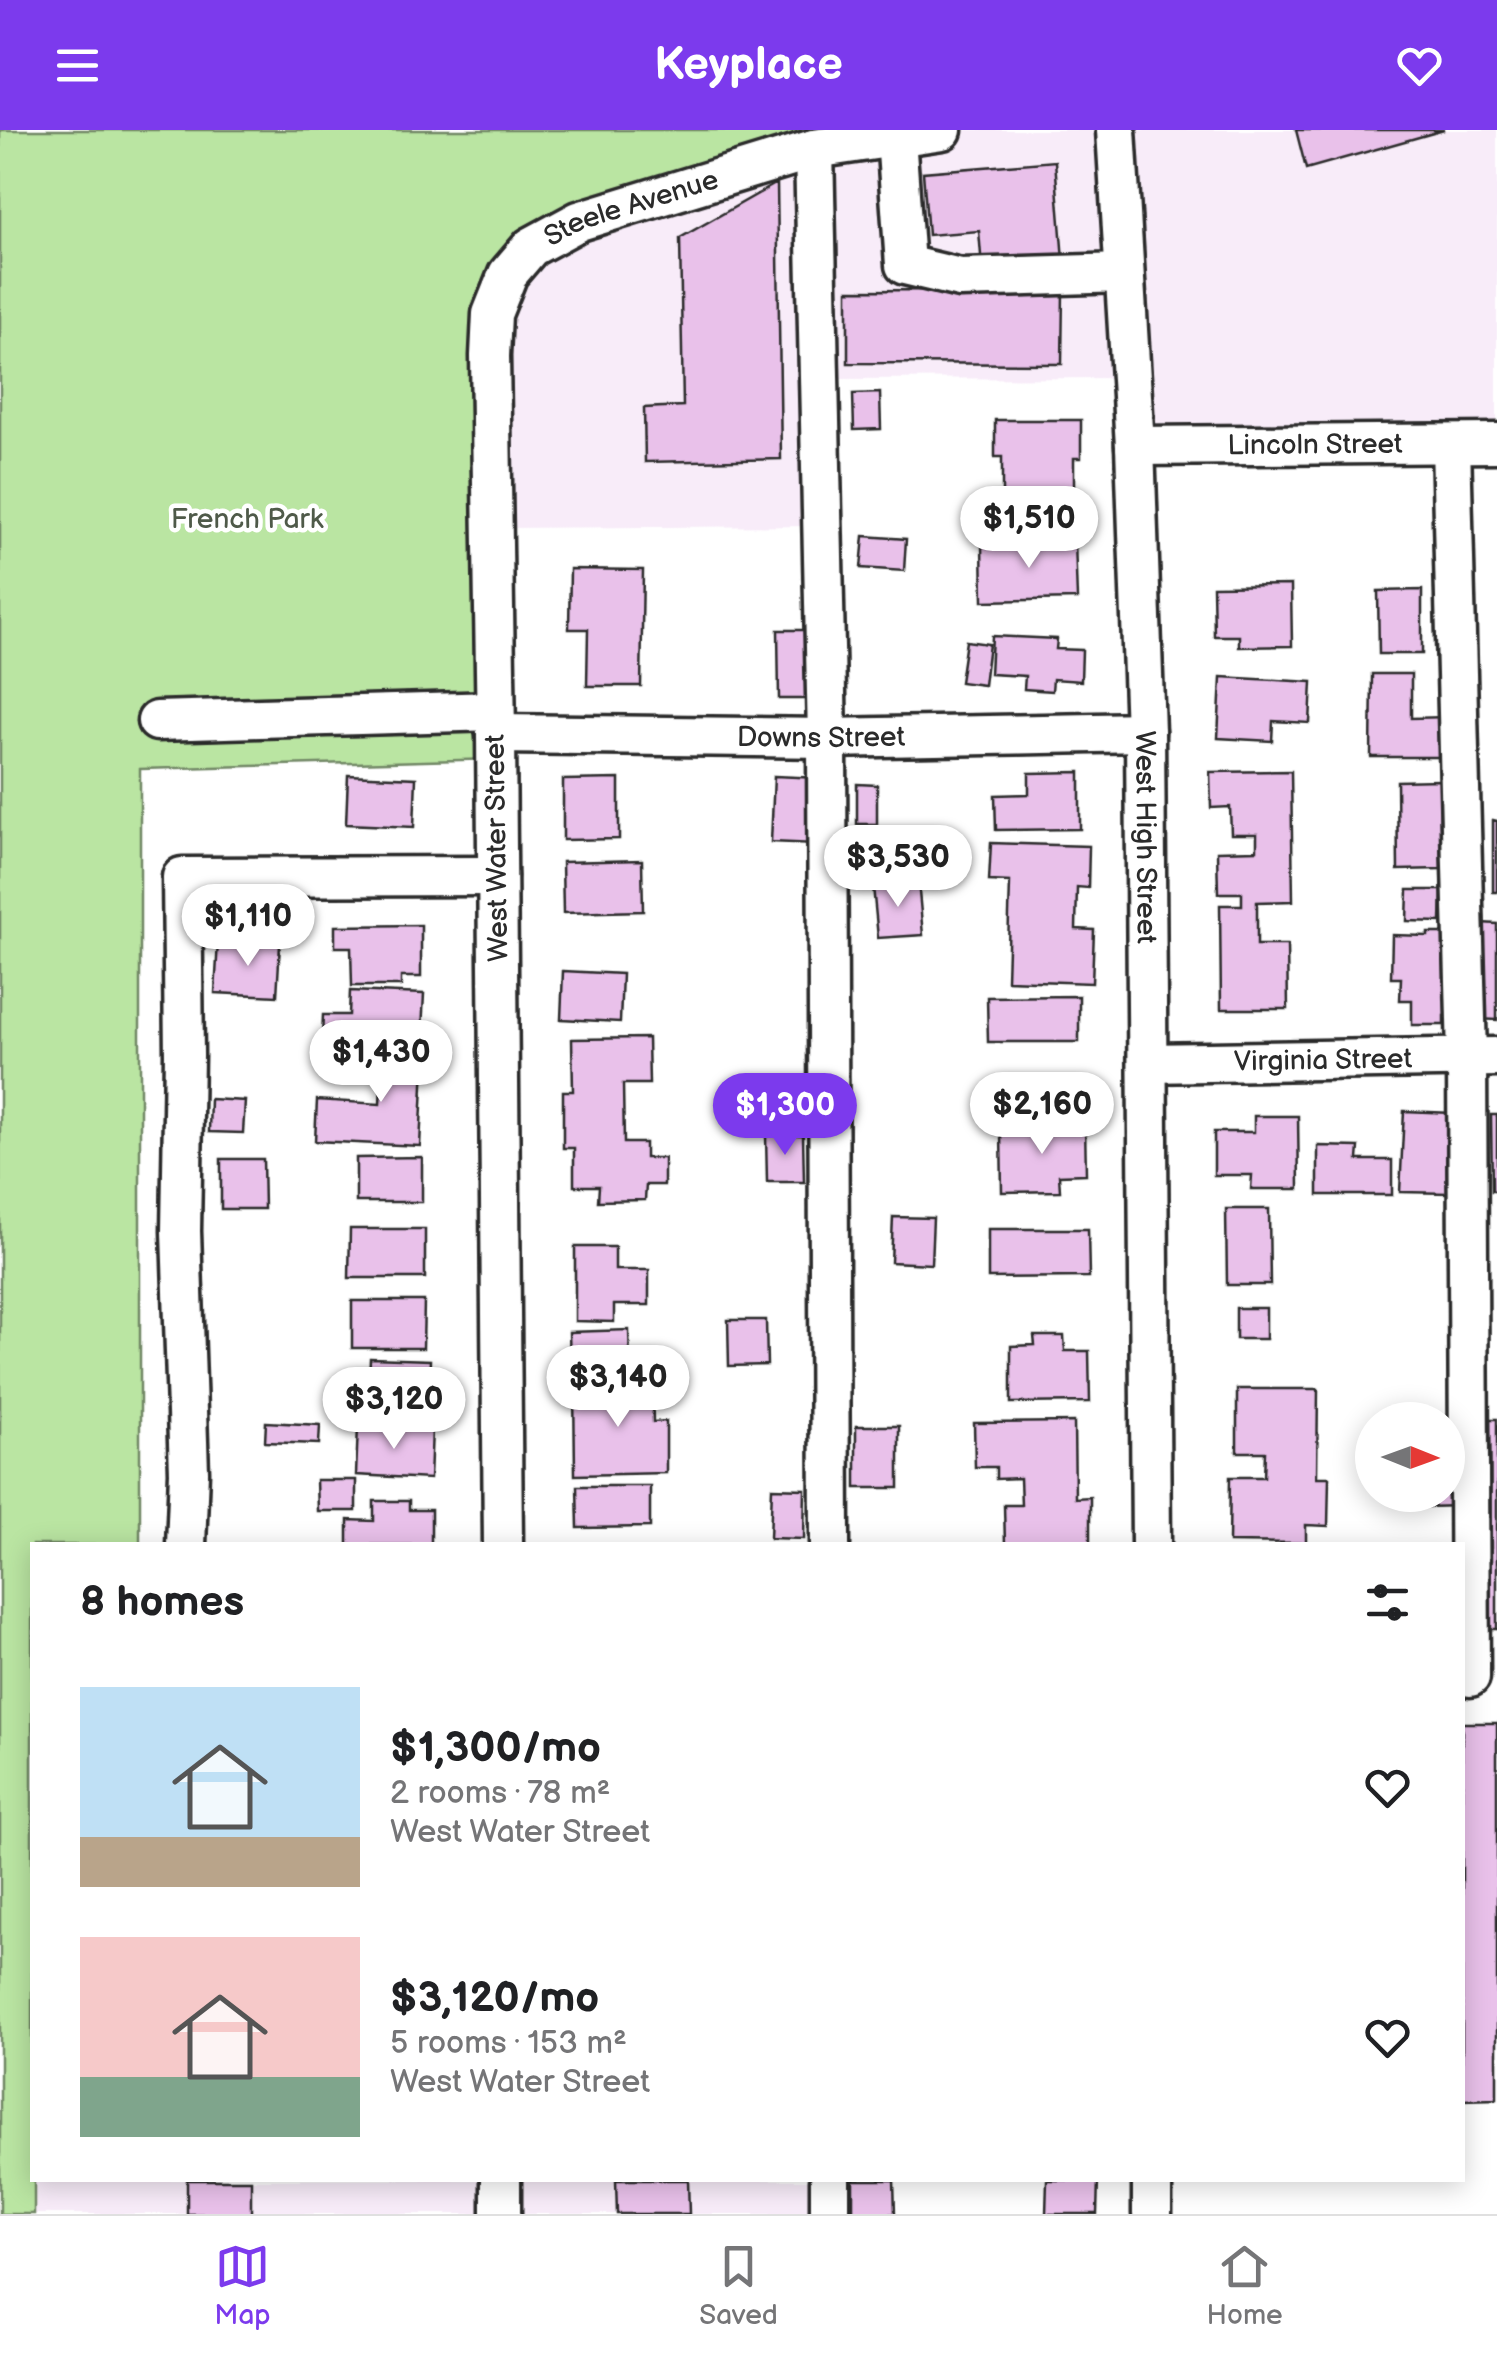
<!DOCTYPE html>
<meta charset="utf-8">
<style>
:root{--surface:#fff;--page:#f6f6f6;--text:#202124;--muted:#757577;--line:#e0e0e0;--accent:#7c3aed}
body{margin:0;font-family:"Balsamiq Sans",sans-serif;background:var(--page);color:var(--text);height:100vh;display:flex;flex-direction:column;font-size:38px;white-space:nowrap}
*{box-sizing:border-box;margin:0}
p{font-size:32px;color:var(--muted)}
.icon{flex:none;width:55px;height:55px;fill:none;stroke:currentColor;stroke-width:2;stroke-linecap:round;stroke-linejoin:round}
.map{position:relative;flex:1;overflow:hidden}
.details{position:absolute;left:30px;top:1412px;width:1435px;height:640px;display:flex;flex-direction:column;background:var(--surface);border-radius:0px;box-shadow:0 5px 25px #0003}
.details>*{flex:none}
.needle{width:65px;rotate:91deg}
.fabs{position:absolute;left:1355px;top:1272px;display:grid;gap:20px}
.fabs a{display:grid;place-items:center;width:110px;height:110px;border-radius:50%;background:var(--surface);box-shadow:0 5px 25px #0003;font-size:50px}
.price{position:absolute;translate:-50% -85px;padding:0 22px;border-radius:35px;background:#fff;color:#222;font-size:32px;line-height:65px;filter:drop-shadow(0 2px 5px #0008)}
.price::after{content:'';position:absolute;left:50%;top:60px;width:30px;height:22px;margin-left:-15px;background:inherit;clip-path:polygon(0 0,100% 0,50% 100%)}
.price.on{background:var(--accent);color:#fff}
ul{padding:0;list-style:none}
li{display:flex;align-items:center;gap:30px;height:250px;padding:0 50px}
li span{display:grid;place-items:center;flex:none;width:280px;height:200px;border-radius:0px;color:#555}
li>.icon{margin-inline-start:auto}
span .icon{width:120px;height:120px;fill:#fffc;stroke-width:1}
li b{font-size:42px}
h2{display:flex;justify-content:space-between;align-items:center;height:120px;padding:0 50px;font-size:42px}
header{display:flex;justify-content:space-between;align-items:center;height:130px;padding:0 50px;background:var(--accent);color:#fff;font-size:45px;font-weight:800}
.menu{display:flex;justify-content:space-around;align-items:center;height:140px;border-top:2px solid var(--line);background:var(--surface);font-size:28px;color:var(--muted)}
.menu a{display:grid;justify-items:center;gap:5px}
.menu .on{color:var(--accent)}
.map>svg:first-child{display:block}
.built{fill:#f8ecf9}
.green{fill:#bae5a2;stroke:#728866;stroke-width:2.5}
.building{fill:#e9c1ea;stroke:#2b2b2b;stroke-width:2.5}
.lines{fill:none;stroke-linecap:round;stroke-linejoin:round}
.minor-casing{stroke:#2b2b2b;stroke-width:45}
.minor{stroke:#fff;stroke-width:38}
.labels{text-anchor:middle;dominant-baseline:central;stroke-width:9;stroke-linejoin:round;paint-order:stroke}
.street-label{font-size:28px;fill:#2b2b2b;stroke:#fff}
.park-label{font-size:28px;fill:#4f5a49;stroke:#fff}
</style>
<header><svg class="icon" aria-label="menu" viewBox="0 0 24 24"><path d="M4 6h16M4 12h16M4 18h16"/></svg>Keyplace<svg class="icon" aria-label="heart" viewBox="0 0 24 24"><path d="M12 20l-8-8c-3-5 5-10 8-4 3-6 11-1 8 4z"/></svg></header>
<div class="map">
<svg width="1497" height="2084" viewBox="0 0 1497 2084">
<rect width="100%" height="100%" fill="#fff"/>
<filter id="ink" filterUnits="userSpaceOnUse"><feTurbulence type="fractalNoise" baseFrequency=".01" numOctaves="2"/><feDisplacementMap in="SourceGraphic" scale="20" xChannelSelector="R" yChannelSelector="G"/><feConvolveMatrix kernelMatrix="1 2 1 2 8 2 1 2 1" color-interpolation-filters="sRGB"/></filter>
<g filter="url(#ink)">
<!-- built -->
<path class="built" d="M808,0H1497V313L1135,316L1130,248L820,249L822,396L492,398L508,144L531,117L814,18Z
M34,2050H830V2084H35Z"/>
<!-- green -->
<path class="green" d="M0,0H808L814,19L579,92L508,144L496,629L140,639V1415H32V2050H34V2084H0Z"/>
<!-- building -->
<path class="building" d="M1296,0H1444L1306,39Z
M1055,31L1063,130L982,137L979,101L928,105L923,42Z
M777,53L781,329L645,332L644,278L683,276L680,108Z
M848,160L1063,161L1062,234L848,233Z
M880,263L881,299L854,300L853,264Z
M995,290H1081V328H1074V390L1002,391V327H995Z
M864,406L906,409L904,441L861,438Z
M1075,411L1077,469L983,471L982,413Z
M570,439L643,440L641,556H587L588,499H569Z
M1291,455L1292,516L1239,517V506H1214L1213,456Z
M1422,460V524H1379L1378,461Z
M778,500H815V569H779Z
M992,506L1057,509L1056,519L1082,520L1081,551L1053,549L1052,561L1024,559L1025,546L990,544Z
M966,511L989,514L984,555L960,552Z
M1372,544H1411V588L1447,587L1446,627H1371Z
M1221,547L1312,552L1310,593L1273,591L1272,611L1218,608Z
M1291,641L1293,771L1257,772V815H1287L1288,879H1221L1220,775H1242V763H1218L1217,721L1257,720V704H1231L1230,677L1211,678L1210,642Z
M1080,642V699L996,700L995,665L1029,664V643Z
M348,645L416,648L414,697L346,694Z
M774,646L820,648L816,714L771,712Z
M619,649V709L563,710V650Z
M1439,650L1441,739L1398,740L1397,651Z
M857,654L877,655V694H857Z
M1493,690L1497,691V762H1493Z
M883,702L925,703V748H883Z
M991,713L1089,716L1088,758L1077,757L1076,799L1094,800L1092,853L1007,850L1010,752L989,751Z
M642,730L643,781L563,783L562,732Z
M918,751L923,805L878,808L873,756Z
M1408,760H1442L1441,792L1407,791Z
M1481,793L1497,794V890L1478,889Z
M421,795V847H401V856H352L351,817H335V796Z
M1428,803H1456L1454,886H1444V895H1412V870H1400L1401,848H1391L1392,805L1428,806Z
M218,811L280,814L277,866L215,863Z
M563,841L622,844L620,892L561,889Z
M350,861L424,864L422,900L401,899V911L322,908L323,885H349Z
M1079,866V912H988L987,867Z
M648,908L649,954H623L624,1013H645V1028H664V1055H646L645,1070L598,1071L599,1056H574V1018H563V961H573L572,909Z
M383,912L425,914L420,1016L315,1011L317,970L380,974Z
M762,960H799V996L761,995Z
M210,969L245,971L243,1003L209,1002Z
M1404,981L1453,983L1450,1063L1400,1062Z
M1491,985H1497V1061H1492Z
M1254,986H1298L1299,1059H1251L1252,1045H1214V1002H1254Z
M1085,995L1086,1044L1059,1045L1060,1061L1002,1062L1001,1002L1032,1001L1033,996Z
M766,1005H803L804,1052H767Z
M1318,1016L1359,1017L1358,1030H1392V1065H1318Z
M422,1027V1072H356V1028Z
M221,1029H263L264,1079H221Z
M1226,1079H1269L1270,1155H1227Z
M893,1087L933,1088L931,1134L891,1132Z
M350,1099H425V1148H349Z
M988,1099H1088L1089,1147L988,1148Z
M575,1117H615V1140H649V1175H614V1192L575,1191Z
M352,1171H424L423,1218H352Z
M1236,1178H1266V1209H1236Z
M728,1190H766L767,1235L729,1236Z
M629,1200L630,1235L570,1236L569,1202Z
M1034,1206H1064L1065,1221H1089L1090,1272L1011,1273V1216L1035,1215Z
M370,1228L430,1230L428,1276L368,1274Z
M652,1253L653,1292L666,1291V1343L575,1345L574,1254Z
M1237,1259H1318L1317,1347H1329L1328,1396L1306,1395V1413L1229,1412L1230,1347H1264L1265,1322H1237Z
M1490,1289H1497V1499H1485V1430H1491Z
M266,1292L320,1295L319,1314L265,1312Z
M1074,1292L1075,1368L1090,1367V1415H1005L1004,1375H1021L1020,1348L996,1349V1337H975L974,1293Z
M358,1296L432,1299L430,1349L356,1345Z
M856,1296H899V1358H856Z
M1448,1330H1458L1460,1376L1425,1377V1365H1448Z
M316,1350H356V1381H317Z
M577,1356H650V1397L578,1398Z
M772,1358L805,1359L804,1409L770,1408Z
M374,1371H409V1380H431V1415H348V1390L374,1391Z
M1462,1593H1497V1969L1462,1970Z
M187,2050H251V2084H187Z
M616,2050H688L689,2084H617Z
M853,2050H894L895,2084H853Z
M1047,2050H1098L1097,2084H1046Z"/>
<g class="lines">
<defs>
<g id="minor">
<path id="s1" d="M1116,0L1135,316L1145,602L1151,1415"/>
<path d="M896,7L905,135L960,148L1124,143"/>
<path d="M814,19L827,608L830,1415"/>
<path d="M1451,314L1467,927L1470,1547"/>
<path id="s2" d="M1135,316L1497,313"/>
<path d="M157,591L495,581"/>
<path id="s3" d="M496,604L827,608L1145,602"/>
<path id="s4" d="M1148,933L1497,927"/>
<path d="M186,1415L189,1342L181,1101L184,925L182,747L497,746"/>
<path id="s5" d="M503,1415L496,604L490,226L492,184L508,144L531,117L579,91L814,19L942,0"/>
<path d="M501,2050V2084"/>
<path d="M1152,2050V2084"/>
<path d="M830,2084V2050"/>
</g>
</defs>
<!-- minor casing -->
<use href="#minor" class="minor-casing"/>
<!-- minor -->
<use href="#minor" class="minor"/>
</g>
</g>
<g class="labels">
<!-- street labels -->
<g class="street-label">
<text stroke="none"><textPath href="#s5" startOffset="1418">Steele Avenue</textPath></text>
<text stroke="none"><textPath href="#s2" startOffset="180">Lincoln Street</textPath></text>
<text stroke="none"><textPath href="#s3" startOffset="325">Downs Street</textPath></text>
<text stroke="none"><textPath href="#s1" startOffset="708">West High Street</textPath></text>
<text transform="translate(497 718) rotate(-91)">West Water Street</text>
<text stroke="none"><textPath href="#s4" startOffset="175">Virginia Street</textPath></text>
</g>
<!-- park labels -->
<g class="park-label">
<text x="247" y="389">French Park</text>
</g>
</g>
</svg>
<div class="fabs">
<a><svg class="needle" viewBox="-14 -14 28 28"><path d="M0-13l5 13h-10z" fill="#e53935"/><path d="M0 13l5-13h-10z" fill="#757577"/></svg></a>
</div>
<b class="price" style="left:1029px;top:441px">$1,510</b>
<b class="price" style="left:898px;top:780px">$3,530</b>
<b class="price" style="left:248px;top:839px">$1,110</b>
<b class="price" style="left:381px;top:975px">$1,430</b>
<b class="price" style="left:1042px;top:1027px">$2,160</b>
<b class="price on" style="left:785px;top:1028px">$1,300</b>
<b class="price" style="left:618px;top:1300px">$3,140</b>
<b class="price" style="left:394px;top:1322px">$3,120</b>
<section class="details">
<h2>8 homes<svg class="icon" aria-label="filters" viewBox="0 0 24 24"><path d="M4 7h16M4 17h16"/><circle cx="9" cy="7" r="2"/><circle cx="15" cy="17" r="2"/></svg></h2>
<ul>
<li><span style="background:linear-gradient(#bfe0f5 75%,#b9a48a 0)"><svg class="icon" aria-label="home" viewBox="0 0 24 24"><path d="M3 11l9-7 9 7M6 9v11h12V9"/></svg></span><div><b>$1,300/mo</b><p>2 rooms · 78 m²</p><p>West Water Street</p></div><svg class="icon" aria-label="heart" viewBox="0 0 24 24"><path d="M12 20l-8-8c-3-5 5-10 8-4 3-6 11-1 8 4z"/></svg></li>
<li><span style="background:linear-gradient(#f6c9c9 70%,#7fa58c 0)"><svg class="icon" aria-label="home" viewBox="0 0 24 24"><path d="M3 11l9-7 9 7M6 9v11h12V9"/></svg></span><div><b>$3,120/mo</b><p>5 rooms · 153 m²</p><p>West Water Street</p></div><svg class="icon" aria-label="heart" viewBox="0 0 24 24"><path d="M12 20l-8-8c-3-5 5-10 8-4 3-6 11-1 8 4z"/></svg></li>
</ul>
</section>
</div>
<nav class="menu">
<a class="on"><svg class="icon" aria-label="map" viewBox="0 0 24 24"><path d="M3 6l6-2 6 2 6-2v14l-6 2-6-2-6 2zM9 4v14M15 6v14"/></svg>Map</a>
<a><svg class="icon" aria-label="saved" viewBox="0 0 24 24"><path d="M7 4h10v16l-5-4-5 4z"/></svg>Saved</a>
<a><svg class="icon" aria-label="home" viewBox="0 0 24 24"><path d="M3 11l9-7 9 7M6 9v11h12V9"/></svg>Home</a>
</nav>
